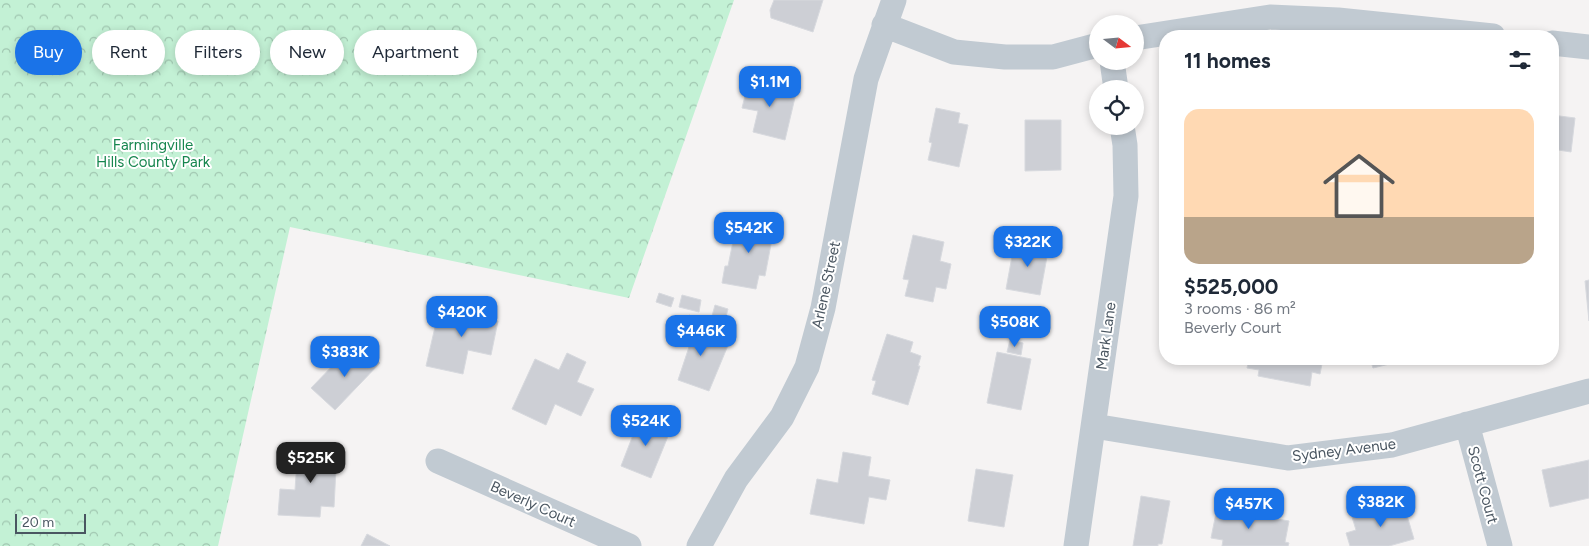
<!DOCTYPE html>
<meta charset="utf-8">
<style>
:root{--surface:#fff;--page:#f2f2f3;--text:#1f2937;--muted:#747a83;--accent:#1a73e8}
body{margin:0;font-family:Figtree,sans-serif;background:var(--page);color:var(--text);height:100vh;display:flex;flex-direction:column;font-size:19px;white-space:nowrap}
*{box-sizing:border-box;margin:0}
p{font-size:16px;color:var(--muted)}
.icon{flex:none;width:28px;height:28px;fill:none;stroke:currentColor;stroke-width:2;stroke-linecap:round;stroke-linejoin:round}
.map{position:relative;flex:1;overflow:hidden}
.sheet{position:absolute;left:1159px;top:30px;width:400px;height:335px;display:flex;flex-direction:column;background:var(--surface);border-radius:20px;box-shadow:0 2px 8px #0003}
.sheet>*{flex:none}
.banner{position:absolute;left:15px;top:30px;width:475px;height:45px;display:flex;gap:10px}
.needle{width:32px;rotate:106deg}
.buttons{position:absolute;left:1089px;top:15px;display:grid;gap:10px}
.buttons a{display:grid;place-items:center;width:55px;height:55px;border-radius:50%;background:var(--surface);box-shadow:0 2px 8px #0003;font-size:25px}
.scale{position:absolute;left:15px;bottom:12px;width:71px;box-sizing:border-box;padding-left:5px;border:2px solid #4a5661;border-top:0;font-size:14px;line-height:18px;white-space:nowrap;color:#4a5661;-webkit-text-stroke:4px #fff;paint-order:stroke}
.price{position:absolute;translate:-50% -42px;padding:0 11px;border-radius:10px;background:var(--accent);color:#fff;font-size:16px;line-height:32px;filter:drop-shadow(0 1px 2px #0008)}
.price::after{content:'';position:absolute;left:50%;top:30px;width:15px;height:11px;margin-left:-8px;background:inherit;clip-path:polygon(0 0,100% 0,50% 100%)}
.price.selected{background:#222;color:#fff}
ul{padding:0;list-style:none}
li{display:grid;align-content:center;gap:10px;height:265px;padding:0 25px}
li span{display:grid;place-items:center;height:155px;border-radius:15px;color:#555}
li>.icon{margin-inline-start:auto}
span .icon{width:90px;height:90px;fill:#fffc;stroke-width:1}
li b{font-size:21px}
h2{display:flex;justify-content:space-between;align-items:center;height:60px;padding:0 25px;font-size:21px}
.chip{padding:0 18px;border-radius:22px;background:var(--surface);box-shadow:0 2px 8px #0003;font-size:18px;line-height:45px}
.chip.selected{background:var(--accent);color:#fff}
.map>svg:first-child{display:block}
.park{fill:url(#park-crowns)}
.building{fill:#cdcfd5;stroke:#d7d9de}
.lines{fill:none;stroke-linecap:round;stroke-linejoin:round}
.street{stroke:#c1cad2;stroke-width:25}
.labels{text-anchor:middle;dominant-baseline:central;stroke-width:4;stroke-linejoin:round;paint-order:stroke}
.park-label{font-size:15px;fill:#17864f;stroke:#fff}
.street-label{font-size:15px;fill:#4a5661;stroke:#fff}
</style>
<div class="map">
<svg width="1589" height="546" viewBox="0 0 1589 546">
<defs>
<pattern id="park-crowns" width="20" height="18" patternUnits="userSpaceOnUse" patternTransform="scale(1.25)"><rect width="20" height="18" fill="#c3f1d5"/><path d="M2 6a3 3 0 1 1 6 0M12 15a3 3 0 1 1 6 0" fill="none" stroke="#a0c6b0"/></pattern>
</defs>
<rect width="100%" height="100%" fill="#f5f3f3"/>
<!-- park -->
<path class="park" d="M0,0H734L629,298L290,227L218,546H0Z"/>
<!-- building -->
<path class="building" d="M774,0H823L813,32L771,18L770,10Z
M749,80L797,89L785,140L753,132L758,111L742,108Z
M936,108L960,113L958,123L968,125L959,167L928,160L932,143L929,142Z
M1552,115L1575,118L1571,152L1552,149Z
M1025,120H1061V170L1025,171Z
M738,217L771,223L769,238L772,239L765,276L759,275L756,289L722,283L725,266H728Z
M913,235L944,242L940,261L951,264L946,289L936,287L933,302L905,296L909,280L903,279Z
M1015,240L1049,246L1040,295L1006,289Z
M1589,280V321L1585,281Z
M659,293L674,298L671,307L656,302Z
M682,295L701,300L699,312L679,307Z
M466,299L489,304L486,318L498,321L491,355L468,350L463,374L426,366L438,314L462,319Z
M715,305L728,309L722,331L709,327Z
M689,315L697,318L693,331L729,343L709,391L678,380L689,347L679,343Z
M1017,319L1029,322L1025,336L1013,333Z
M887,334L913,342L910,352L921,356L918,366H920L908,405L872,394L876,381L872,380Z
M1010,340L1023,343L1021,355L1007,352Z
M363,347L380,363L335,410L311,388L341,357L348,363Z
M997,352L1031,359L1021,410L987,403Z
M567,353L586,362L577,382L594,389L581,416L555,404L546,425L512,409L535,359L559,370Z
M1249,359H1323L1320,374L1312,372L1310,386L1258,376L1259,370L1247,368Z
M1370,359H1410L1373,368Z
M640,417L671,429L651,478L621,466Z
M298,447L337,449L334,507L321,506L320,517L278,515L280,489L295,490Z
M843,452L871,457L868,476L890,480L886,500L869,497L864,524L810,514L817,479L838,483Z
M1589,460V498L1550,507L1542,470Z
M976,469L1013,475L1004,527L968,521Z
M1141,496L1170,501L1162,544H1158V546H1133Z
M1403,502L1414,539L1389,546H1350L1346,533L1356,530L1352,517Z
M1217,508L1289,521L1285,542L1289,543L1288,546H1222L1223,540L1211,538Z
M367,534L390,546H361Z"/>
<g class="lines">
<!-- street -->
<path class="street" d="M884,25L954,52L1005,57H1053L1098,45
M1135,38L1270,17L1338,20L1493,36
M1552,43L1589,47
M1112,61L1116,89
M1467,424L1500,546
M1094,426L1288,458L1392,445L1589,391
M438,461L629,546
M699,546L736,479L782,417L807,367L823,308L866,79L894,0
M1076,546L1126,196L1125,145L1122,126"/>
</g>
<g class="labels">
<!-- park labels -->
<g class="park-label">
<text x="153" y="145">Farmingville<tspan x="153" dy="17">Hills County Park</tspan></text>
</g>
<!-- street labels -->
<g class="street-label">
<text transform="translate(826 285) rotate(-78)">Arlene Street</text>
<text transform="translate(1106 336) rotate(-82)">Mark Lane</text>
<text transform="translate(1344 450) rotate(-7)">Sydney Avenue</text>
<text transform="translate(1483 485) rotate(75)">Scott Court</text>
<text transform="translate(533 504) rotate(24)">Beverly Court</text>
</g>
</g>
</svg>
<div class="buttons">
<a><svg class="needle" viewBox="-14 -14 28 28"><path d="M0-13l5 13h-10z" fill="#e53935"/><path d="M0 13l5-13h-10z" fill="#747a83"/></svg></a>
<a><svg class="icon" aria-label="locate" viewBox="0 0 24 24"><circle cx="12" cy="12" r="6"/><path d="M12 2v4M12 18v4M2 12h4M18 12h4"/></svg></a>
</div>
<div class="scale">20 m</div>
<b class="price" style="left:770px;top:108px">$1.1M</b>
<b class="price" style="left:749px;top:254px">$542K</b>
<b class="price" style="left:1028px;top:268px">$322K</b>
<b class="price" style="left:462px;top:338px">$420K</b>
<b class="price" style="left:1015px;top:348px">$508K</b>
<b class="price" style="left:701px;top:357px">$446K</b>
<b class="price" style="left:345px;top:378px">$383K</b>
<b class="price" style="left:646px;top:447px">$524K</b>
<b class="price selected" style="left:311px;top:484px">$525K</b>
<b class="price" style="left:1381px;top:528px">$382K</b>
<b class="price" style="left:1249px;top:530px">$457K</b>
<div class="banner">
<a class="chip selected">Buy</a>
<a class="chip">Rent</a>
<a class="chip">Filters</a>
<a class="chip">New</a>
<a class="chip">Apartment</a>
</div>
<section class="sheet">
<h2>11 homes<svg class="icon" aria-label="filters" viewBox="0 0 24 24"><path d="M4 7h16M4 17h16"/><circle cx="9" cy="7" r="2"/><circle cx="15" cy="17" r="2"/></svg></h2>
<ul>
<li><span style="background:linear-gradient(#ffd9b3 70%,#b9a48a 0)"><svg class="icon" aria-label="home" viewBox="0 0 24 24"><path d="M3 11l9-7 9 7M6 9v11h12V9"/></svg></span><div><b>$525,000</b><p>3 rooms · 86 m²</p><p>Beverly Court</p></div></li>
</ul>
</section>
</div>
